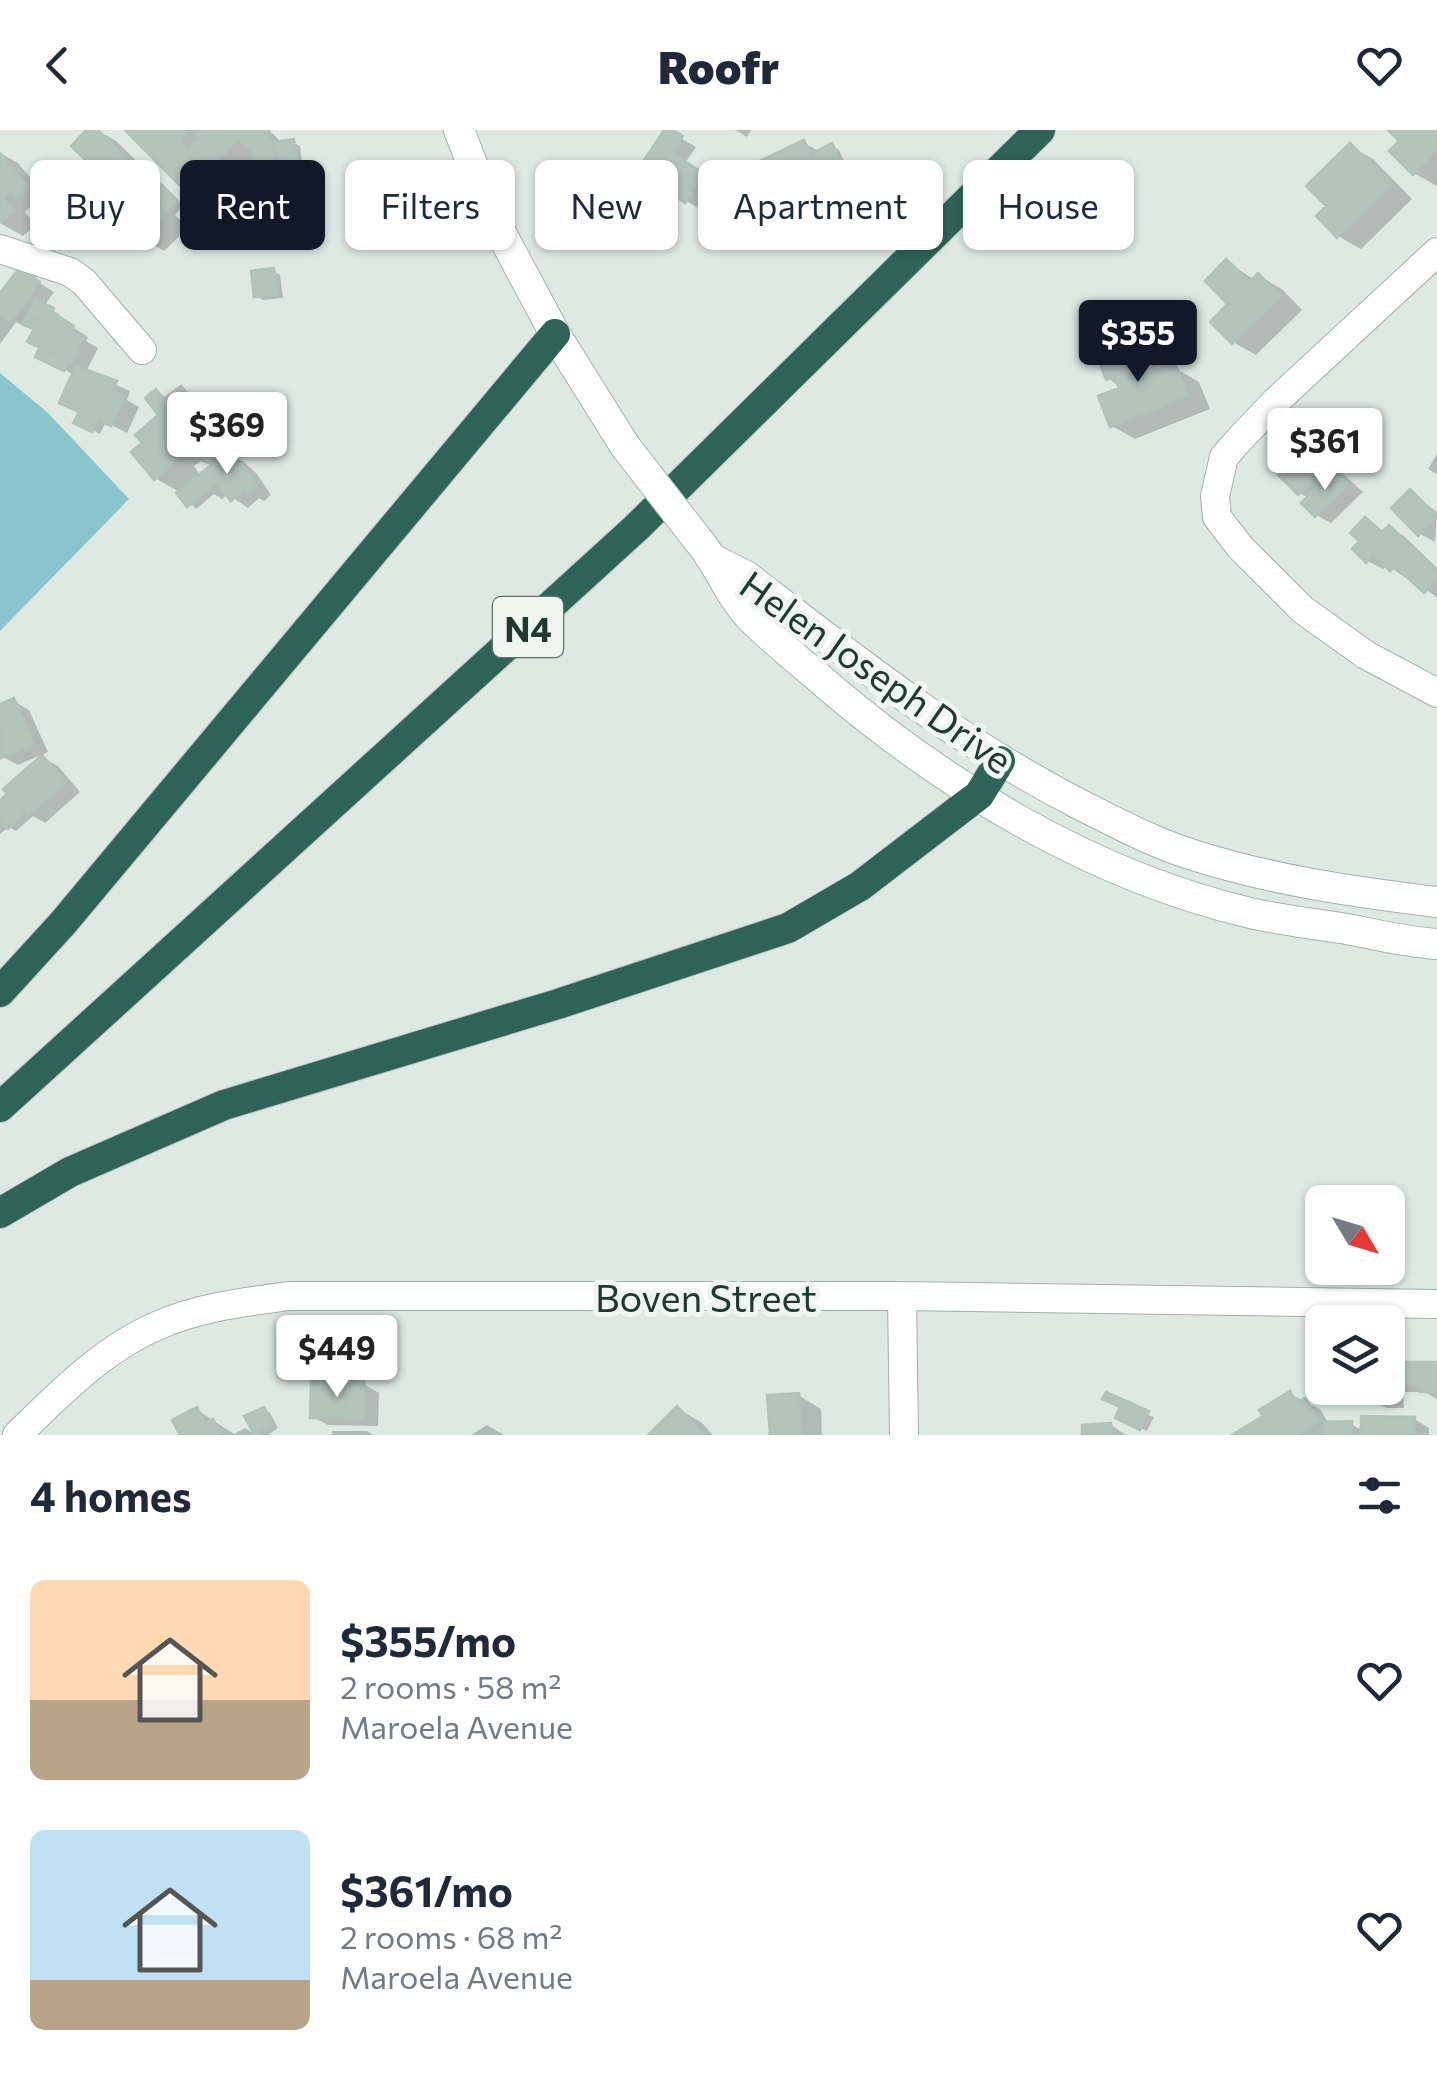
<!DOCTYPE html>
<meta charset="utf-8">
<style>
:root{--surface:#fff;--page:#f2f2f3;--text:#1f2937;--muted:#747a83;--accent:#111827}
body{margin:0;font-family:Commissioner,sans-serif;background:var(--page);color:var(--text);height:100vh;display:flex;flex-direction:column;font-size:38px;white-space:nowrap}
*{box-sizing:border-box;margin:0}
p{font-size:32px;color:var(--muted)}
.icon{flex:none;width:55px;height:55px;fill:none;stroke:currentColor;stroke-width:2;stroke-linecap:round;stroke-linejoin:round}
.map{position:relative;height:1305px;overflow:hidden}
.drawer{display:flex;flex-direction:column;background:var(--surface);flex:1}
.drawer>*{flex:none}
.top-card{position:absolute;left:30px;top:30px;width:1378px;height:90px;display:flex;gap:20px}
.needle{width:65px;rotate:128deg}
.buttons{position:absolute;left:1305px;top:1055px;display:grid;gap:20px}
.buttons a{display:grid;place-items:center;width:100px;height:100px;border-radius:15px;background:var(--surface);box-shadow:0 2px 8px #0004;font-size:50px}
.price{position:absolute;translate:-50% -85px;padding:0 22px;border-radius:10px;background:#fff;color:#222;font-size:32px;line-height:65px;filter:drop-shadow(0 2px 5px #0008)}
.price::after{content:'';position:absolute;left:50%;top:60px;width:30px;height:22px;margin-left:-15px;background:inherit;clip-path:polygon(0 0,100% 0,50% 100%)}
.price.active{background:var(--accent);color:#fff}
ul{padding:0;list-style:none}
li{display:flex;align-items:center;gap:30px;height:250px;padding:0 30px}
li span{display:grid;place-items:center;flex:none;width:280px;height:200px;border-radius:15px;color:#555}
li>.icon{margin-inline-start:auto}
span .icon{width:120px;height:120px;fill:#fffc;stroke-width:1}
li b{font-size:42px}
h2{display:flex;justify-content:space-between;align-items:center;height:120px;padding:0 30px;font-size:42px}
.pill{padding:0 35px;border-radius:15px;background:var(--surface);box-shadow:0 2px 8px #0004;font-size:35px;line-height:90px}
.pill.active{background:var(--accent);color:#fff}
header{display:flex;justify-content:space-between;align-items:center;height:130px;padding:0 30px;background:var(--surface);font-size:45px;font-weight:800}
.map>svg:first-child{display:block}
.water{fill:#88c5cd}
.shadow{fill:#0003;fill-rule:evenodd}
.building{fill:#b4c4bd;stroke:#b1c2bb;stroke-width:2.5}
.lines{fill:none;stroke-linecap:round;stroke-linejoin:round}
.street-casing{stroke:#a1b0ab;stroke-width:30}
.secondary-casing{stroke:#9eb4ac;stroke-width:32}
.highway-casing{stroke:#bcc3c1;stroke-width:32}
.street{stroke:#fff;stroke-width:28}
.secondary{stroke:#fff;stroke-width:30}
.highway{stroke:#2e6356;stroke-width:30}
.secondary-bridge-casing{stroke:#9eb4ac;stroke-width:32;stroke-linecap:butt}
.secondary-bridge{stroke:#fff;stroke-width:30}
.labels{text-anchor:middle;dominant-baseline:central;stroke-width:10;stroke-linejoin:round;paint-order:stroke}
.shield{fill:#eff6f2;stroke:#5e716b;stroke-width:2.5}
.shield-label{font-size:35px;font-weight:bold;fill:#203831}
.street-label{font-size:38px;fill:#203831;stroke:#eff6f2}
</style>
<header><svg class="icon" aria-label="back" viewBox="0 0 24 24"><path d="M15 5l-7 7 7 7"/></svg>Roofr<svg class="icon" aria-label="heart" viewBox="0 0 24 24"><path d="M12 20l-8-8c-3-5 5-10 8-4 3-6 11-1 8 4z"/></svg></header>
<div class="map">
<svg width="1437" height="1305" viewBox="0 0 1437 1305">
<rect width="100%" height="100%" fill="#dee9e4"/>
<!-- water -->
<path class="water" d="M0,243L48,283L129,369L0,501Z"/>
<!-- shadow -->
<path class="shadow" d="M90,0H97L116,11L183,76L175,85L188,98L164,121L141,108L103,43Z
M129,0H269L282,13L293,12L300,16L302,33L297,30L299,52L280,55L257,41L255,28L230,54L245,69L226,89L202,75Z
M667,0L696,17L685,33L718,54L701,80L640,41Z
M735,0H751L747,7Z
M1391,0H1437V56L1414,43L1402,11Z
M804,13L820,22L832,16L839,20L845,33L829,41L832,48L774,76L740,63Z
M1350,16L1373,29L1412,69L1361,119L1338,106Z
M0,23L18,33L50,71L41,79L33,74L25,82L36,95L23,106L0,93Z
M1227,132L1255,150L1259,146L1282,159L1302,180L1256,225L1233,212Z
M20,140L54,162L44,176L59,184L57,187L88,207L86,211L98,218L86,242L130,261L127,270L139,277L127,303L106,292L100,304L77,292L82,282L75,245L44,230L37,198L30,194L27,198L16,192L0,214V164Z
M274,141L280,145L283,168L263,170L257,166Z
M1149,214L1172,227L1177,239L1199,252L1210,279L1135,309L1112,296L1122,259L1108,248Z
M181,259L204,272L226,299L211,315L224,321L220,331L229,324L244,332L257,344L271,365L264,371L259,368L248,378L228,364L222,369L214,364L196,379L181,363L155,348L145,313L162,286L156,262L168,269ZM178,293L202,306V312L176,297ZM202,330L215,335L201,346L194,336Z
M1309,318L1324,327L1363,362L1331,393L1316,385L1309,368L1299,363Z
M1437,324V344L1428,339Z
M1410,362L1437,382L1435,412L1420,404Z
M1365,390L1385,403L1389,398L1404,406L1437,438V468L1409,445L1406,448L1387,435L1383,439L1368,431L1363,411Z
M14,571L29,580L48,622L18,635L3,627L0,620V577Z
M43,628L58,636L80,662L45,693L33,686L16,701L9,697L0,704V674Z
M1437,1234V1269L1424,1262H1403L1404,1278H1387L1372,1270V1258H1388V1235Z
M363,1254L379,1263L378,1296L328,1295L313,1287Z
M1290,1264L1320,1279L1329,1294H1351L1363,1301L1414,1289L1429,1298V1305H1236L1267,1287Z
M798,1265L821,1279L822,1305H773Z
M1123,1277L1154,1287L1147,1301L1125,1291Z
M678,1279L701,1292L713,1305H651Z
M197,1280L234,1304L245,1298L256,1305H183Z
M263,1280L270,1283L278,1298L268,1305H257L248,1288Z
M487,1295L504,1305H471Z
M1111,1295L1126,1305H1085Z
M332,1301H367L374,1305H332Z"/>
<!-- building -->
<path class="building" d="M86,0H98L150,51L142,59L166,83L140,110L86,57L99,43L71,16Z
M125,0H182L186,4L179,11L188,20L199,9L195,5L200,0H262L273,11L277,40L255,43L252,22L238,9L209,40L224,54L201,77Z
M664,0H673L683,6L672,22L704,44L685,73L637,41Z
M1388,0H1437V20L1413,45L1389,21L1399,11Z
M294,9L297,33L276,35L273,12Z
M804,10L818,40L757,69L752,58L739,64L730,45Z
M832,13L840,30L818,40L811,24Z
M1350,13L1391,54L1337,108L1316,86L1326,76L1306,56Z
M0,23L29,57L16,67L11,61L3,68L14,81L0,92Z
M150,51L157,58L161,54L178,71L166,83L142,59Z
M1226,129L1250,152L1258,143L1281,166L1232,214L1210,192L1227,174L1205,151Z
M20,137L40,152L11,192L0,186V163Z
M274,138L277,165L254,167L251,141Z
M34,169L54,178L46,194L33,187L29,196L23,193Z
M52,182L74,196L71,202L84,207L72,232L27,212L34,199L29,197L33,187L46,194Z
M1149,211L1156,229L1149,232L1154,244L1176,235L1188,266L1110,297L1098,266L1119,258L1115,247L1106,250L1099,231Z
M40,217L68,231L64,241L35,227Z
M76,236L117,251L112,260L125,266L111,296L98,290L101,283L83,274L86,269L65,259Z
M181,256L204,284L188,301L192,306L172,322L178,330L154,350L131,322L142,313L135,305L158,285L145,268L156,259L164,269Z
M65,259L86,269L83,274L101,283L92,302L73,293L79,282L59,273Z
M199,308L218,315L211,334L192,327Z
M1309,315L1328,335L1298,365L1278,345Z
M228,321L240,334L242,333L257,356L247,364L244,360L231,371L216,353L206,362L195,348Z
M1335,338L1349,353L1315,387L1301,373Z
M195,348L206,362L187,377L176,363Z
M1410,359L1437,386L1418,406L1391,378Z
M1365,387L1382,402L1389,395L1437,441V450L1424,463L1395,436L1390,441L1373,425L1366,433L1352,419L1359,411L1350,403Z
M14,568L34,614L1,628L0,574Z
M42,625L66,652L28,686L3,659Z
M8,663L25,683L8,699L0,691V670Z
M1388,1232H1437V1262H1420V1255H1389V1271H1369V1258H1388Z
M311,1251H364V1289L310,1288Z
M1290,1261L1297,1273L1305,1268L1319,1291L1296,1305H1232L1263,1286L1259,1280Z
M1106,1262L1149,1281L1140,1300L1115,1288L1120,1277L1102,1269Z
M799,1263L801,1305H770L767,1265Z
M677,1276L704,1305H648Z
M197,1277L205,1293L213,1289L221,1305H180L172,1290Z
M264,1277L273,1294L254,1304L244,1286Z
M1361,1286L1415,1287L1414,1305H1361Z
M1352,1291V1305H1324L1325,1292Z
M1111,1293L1112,1305H1082V1295Z"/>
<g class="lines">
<defs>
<path id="street" d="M0,119L70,142L84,152L142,220
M1437,122L1275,272L1238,311L1224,327L1215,366L1217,387L1240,417L1303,480L1366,525L1437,563
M902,1166L904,1305
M17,1305C59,1264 104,1218 159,1195C200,1177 245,1172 289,1166H902L1437,1174"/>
<path id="secondary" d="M459,0L493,88L555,204L625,316
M698,410C718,433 727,462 748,485C772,510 801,532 827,555C949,659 1094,746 1250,783C1282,790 1315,794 1347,799C1377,805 1407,812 1437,814
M716,431L746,446C855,530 955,610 1079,674C1115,692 1152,712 1190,724C1270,750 1354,762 1437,772"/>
<path id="highway" d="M0,862L63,793L555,204
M0,977L636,398L1040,0
M0,1083L70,1042L224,975L558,874L788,798L860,756L963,677L979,665L1000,631"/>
</defs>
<!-- street casing -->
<use href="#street" class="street-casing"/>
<!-- secondary casing -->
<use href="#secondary" class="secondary-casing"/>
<!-- highway casing -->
<use href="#highway" class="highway-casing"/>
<!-- street -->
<use href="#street" class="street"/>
<!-- secondary -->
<use href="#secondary" class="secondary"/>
<!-- highway -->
<use href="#highway" class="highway"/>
<defs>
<path id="secondary-bridge" d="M625,316L698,410"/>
</defs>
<!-- secondary-bridge casing -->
<use href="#secondary-bridge" class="secondary-bridge-casing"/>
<!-- secondary-bridge -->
<use href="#secondary-bridge" class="secondary-bridge"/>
</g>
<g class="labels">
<!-- shield labels -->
<rect class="shield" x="493" y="467" width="70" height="60" rx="8"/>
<g class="shield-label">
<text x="528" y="497">N4</text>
</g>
<!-- street labels -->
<g class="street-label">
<text transform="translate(877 541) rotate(35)">Helen Joseph Drive</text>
<text x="706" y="1166">Boven Street</text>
</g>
</g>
</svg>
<div class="buttons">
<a><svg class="needle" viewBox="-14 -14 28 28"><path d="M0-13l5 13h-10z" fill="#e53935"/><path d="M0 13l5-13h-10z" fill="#747a83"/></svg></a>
<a><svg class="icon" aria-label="layers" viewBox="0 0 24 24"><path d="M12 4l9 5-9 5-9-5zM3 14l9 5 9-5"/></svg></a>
</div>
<b class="price active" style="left:1138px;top:255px">$355</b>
<b class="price" style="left:227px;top:347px">$369</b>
<b class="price" style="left:1325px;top:363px">$361</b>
<b class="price" style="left:337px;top:1270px">$449</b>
<div class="top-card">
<a class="pill">Buy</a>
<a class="pill active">Rent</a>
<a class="pill">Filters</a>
<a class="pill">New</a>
<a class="pill">Apartment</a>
<a class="pill">House</a>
</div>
</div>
<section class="drawer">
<h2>4 homes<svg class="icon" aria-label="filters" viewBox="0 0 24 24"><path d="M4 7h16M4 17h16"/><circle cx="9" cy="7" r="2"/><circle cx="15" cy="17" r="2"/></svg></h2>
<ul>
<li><span style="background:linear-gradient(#ffd9b3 60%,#b9a48a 0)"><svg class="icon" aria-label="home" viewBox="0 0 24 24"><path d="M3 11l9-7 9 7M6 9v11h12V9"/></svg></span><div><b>$355/mo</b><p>2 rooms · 58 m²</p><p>Maroela Avenue</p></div><svg class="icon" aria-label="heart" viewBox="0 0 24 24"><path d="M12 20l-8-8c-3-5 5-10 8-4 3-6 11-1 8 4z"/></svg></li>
<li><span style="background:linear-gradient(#bfe0f5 75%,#b9a48a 0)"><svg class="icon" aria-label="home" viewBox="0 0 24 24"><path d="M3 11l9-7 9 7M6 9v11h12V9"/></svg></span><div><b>$361/mo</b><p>2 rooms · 68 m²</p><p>Maroela Avenue</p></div><svg class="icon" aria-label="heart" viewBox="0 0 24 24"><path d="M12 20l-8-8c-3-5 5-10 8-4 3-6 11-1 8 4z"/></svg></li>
</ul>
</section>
